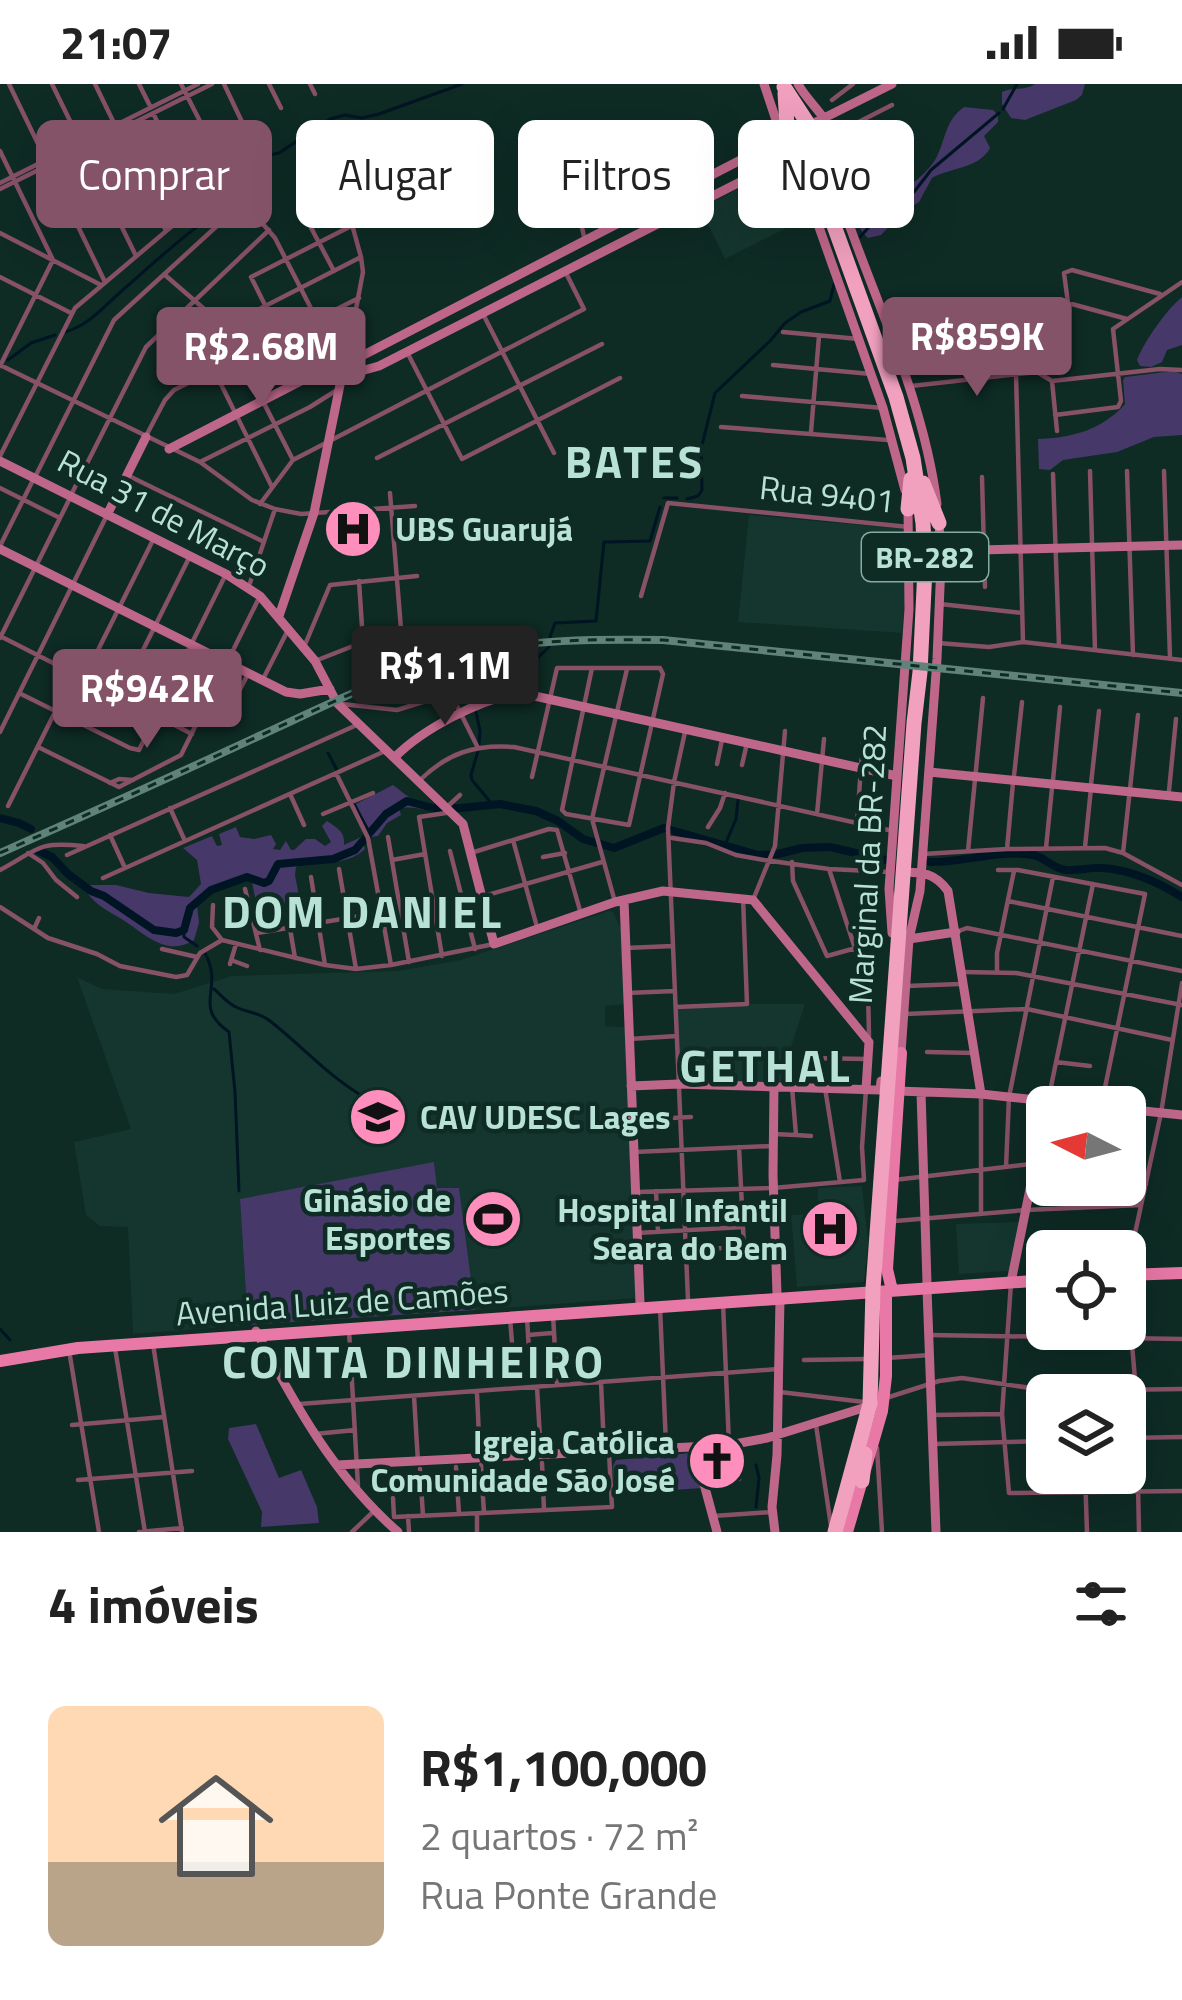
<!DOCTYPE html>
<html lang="pt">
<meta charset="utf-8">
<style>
:root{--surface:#fff;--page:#f2f2f2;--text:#222;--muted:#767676;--accent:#855367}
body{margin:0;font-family:"Titillium Web",sans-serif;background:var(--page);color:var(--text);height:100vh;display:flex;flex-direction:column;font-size:45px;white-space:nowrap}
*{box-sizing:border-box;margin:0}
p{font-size:39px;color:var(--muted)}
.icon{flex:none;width:66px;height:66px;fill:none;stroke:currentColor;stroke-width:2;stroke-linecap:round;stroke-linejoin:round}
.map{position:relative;height:1448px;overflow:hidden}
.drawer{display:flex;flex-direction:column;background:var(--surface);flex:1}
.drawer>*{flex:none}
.guide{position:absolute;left:36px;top:36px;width:1110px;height:108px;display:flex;gap:24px}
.needle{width:78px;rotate:276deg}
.buttons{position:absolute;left:1026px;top:1002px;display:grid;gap:24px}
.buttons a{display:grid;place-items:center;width:120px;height:120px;border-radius:18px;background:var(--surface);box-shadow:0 12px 48px #0002;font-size:60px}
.price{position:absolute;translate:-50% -102px;padding:0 27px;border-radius:12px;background:var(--accent);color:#fff;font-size:39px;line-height:78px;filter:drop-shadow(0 3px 6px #0008)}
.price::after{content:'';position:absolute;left:50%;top:72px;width:36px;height:27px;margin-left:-18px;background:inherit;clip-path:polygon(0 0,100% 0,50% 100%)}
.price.on{background:#222;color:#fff}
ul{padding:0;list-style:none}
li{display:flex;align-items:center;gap:36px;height:300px;padding:0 48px}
li span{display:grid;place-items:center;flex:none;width:336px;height:240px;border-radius:18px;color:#555}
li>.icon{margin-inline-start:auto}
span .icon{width:144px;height:144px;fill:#fffc;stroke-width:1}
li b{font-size:51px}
h2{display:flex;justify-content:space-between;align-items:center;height:144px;padding:0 48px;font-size:51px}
.tag{padding:0 42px;border-radius:18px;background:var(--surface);box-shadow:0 12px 48px #0002;font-size:42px;line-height:108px}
.tag.on{background:var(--accent);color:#fff}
.status{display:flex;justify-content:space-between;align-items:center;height:84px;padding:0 60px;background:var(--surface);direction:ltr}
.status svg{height:33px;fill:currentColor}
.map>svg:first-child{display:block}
.built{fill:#15362e}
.green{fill:#463868}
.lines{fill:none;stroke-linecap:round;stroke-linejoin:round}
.stream{stroke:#001523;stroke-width:3}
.river{stroke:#001523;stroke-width:8}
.street{stroke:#875166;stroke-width:4.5}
.secondary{stroke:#be678a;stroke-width:9}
.primary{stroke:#e878a6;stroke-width:12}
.highway{stroke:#f1a0be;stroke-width:15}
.rail-casing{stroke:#5f8279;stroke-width:8}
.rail{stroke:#0e2b24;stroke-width:3;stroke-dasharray:9;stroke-linecap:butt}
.labels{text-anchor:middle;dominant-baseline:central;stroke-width:9;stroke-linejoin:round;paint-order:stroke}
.shield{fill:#0e2b24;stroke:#86aba1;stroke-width:3}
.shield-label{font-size:30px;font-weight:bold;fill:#b9e2d6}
.street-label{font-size:33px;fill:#b9e2d6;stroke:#0e2b24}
.poi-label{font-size:33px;font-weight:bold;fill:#b9e2d6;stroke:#0e2b24;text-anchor:end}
.district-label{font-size:45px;font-weight:bold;letter-spacing:3px;fill:#b9e2d6;stroke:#0e2b24}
</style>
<div class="status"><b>21:07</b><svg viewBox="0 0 49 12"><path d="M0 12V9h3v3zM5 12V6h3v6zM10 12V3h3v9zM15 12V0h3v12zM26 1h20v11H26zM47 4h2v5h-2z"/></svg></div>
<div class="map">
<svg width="1182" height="1448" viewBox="0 0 1182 1448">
<rect width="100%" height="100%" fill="#0e2b24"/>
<!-- built -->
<path class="built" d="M778,85L796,98L808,133L725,175L700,124Z
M749,431L905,445L907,495L902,549L738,538Z
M609,827L613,828L621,845L624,920L605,922V942L625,943L637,1214L475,1226L459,1105L437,1104L434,1079L240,1115L248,1241L133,1250L128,1143L100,1142L86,1131L74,1058L131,1045L77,893L102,905L174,910L232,892L398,887L461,876Z
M747,920H805L789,969L786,1003L679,1000L676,923Z
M862,1102L868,1159L864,1198L797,1203L791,1131L818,1130V1104Z
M1020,1138L1009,1187L959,1190L956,1140Z"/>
<!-- green -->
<path class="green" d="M1035,0H1085L1082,11L1076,16L1025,36L1011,34L1002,20V8C1013,3 1024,7 1035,0Z
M964,23L993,26L998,31V38L984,52L990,64C979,85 951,83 932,94L919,118L903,128L881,151L868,154C844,131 869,124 886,110L875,85L877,78L888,71L899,102L905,105C916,97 928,87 935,76C946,57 944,37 964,23Z
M581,48L596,53L599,66C585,89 565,99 539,94C526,67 559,53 581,48Z
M1182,213V261L1167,266L1162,278L1151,283L1140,282L1137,276C1144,258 1166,226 1182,213Z
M1173,287L1182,290V351L1154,353L1117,368L1063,376L1050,386L1039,385L1038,355C1071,354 1102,346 1125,320L1123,296L1125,293Z
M393,701L410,714L438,722L442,727C426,729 415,720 399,725L401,731L387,739L378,752L371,753L356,720Z
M327,737C339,745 345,748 344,761L361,753L365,765C345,784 321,774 296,783L295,791L300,817L271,822L256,818L251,793L210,808L197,821L199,839L194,856C168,873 147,852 126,838C108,826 92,821 83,801H116L149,809L189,813L201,800L197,776L183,764L212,752L217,762L222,761L219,750L236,743L240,753L254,755L271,751L276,760L273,765L280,766L286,757L291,766H294L306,755H315L325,762L331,758L322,742Z
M434,1078L437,1104H459L475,1226L248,1241L240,1115Z
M256,1340L279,1394L301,1386L317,1423L319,1439L261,1443L262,1428L228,1355L229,1344Z
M691,1369L702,1404L645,1408L614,1404L613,1382L616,1376Z"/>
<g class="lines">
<!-- stream -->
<path class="stream" d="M1003,25L1017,0
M243,112L248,109V95L255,80L265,72L279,69L330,35L345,31L362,34L379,30L462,0
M860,153L894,115L914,108L931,86L999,29
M65,248C90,241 105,221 125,204C158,175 198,138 236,116
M8,276L31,259L55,251
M664,414H677
M687,415L698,412L702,406L701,365L715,309L770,257L785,239L801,228L830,217L834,200
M550,553L555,539L596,537L604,458L650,457L660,423
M475,620L476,614L479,611L504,601L503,598L521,590L549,563
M476,628L480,647L479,660
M478,667L471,691L472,696L492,720
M328,669L337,686
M354,720L369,748
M725,761L736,735L738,716
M184,846V853L197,862
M205,869C225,906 191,921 229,948L235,1008L239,1107
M214,905C220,910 227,919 236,923C248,929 259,928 270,937C301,961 325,989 359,1010
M0,1245L10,1256
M756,1381L759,1394L756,1423"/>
<!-- river -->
<path class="river" d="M0,734L19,739L31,745
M39,767L52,773L68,790L91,807L104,812L154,846L176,849L184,846L190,824L211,806L247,793L264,799L269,797L278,780L333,775L355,766L386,730L407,717L433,724H461L500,720L536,727L558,737L583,755L614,764L664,744L758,771L778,770L802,764L830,763L886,776
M930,778C963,779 999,765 1033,771C1045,773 1053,785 1066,786C1078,787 1091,783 1103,784C1132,786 1158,798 1182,813"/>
<!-- street -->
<path class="street" d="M9,0L105,198
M52,0L136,172
M95,0L114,39
M139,0L150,22
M181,0L237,110L275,154L342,285
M224,0L243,40
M269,0L281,24
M310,0L315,10
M832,16L853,0
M153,29L198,120
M587,45L598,51C613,85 562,107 535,94L531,80C543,57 562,46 587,45Z
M119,49L166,147
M833,51L892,21
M0,67L53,176L0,282
M608,82L619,135
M572,98L585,157
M0,99L198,0
M0,105L212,0
M343,108L361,173L363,188L345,283
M299,121L334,187
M0,149L101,201
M165,191L225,243L293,376
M0,193L71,229
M483,230L554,369
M1127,235L1068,219L1064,189L1072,186L1160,210
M783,248L859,255
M407,268L462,375L620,294
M0,281L200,378L252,416L275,425L301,430L415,422
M773,281L871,290
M1016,290L1023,558
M302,295L251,193L369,133
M1052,297L1160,285L1182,286
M1052,297L1057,347
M911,302L1037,288L1052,297
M742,312L883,324
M1055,331L1118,323L1121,317L1113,245L1182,198
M721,343L888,356
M811,348L819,252
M147,350L165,316L174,306L359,214
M0,372L75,224L229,94
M377,374L602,260
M200,378L310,323L337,306
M1090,387L1095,566
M1127,387L1133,571
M1164,387L1170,574
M1053,390L1059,562
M36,391L114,236L229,131L245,122
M129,392L264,458
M982,393L985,503
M272,403L199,256L361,173
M0,404L60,434
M72,409L146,263L269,146
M390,409L403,570
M260,420L293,376L584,225L565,187
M0,462L34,394
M359,497L363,558
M250,499L275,425
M641,512L668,419L909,443
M940,520L1022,529
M0,552L192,650
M0,554L70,414
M938,559L989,563L1023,558L1182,576
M304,563L330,501L417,492
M315,577L399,544
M84,594L154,454
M262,597L287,548
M450,608L477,662
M19,609L130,664L139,666L226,490
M120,612L190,472
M342,620L397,626L500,594
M224,636L248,590
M0,648L107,431
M685,648L674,698L668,744L688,1216
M38,663L119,703L181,671L260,512
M717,680L722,656
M742,681L747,659
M336,689L368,754L391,881
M1014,692L1022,618
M532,693L557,584H660L663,590L629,741L566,730L562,726L592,584
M420,696C448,669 475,660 514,663L893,747
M1053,696L1060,623
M110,699L119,695L133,696
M1091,700L1099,627
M1169,707L1176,635
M290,710L304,741
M8,722L74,590
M447,723L460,711
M170,724L185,757
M323,730L373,709
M817,730L824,655
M857,739L863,655
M708,743L720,724L725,709
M110,751L125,784
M388,753L409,878
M672,754L706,759L736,771L764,776L829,785L890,788
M513,756L537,843
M1085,763L1091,704
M1046,764L1052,704
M1007,765L1013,699
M450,767L475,865
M968,767L983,614
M474,768L549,745L557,746L581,830
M28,769L43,779L56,796L77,813
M1123,769L1138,631
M923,770L1007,765L1105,764L1123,769L1182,801
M67,771L359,640
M543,773L565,769
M392,776L425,770
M792,778L793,797L827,872L856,864
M339,785L356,885
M829,785L868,904L869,952
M0,786C39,765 37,757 83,762
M998,786H1018L1145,810L1101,1023
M311,793L325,881
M103,794L383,668
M245,805L260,866
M753,816L775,762L785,647
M1008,817L1182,852
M463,818L602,778
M615,818L592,735L627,585
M213,821L212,843L222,856
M0,823L48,854L97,870L120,882L176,893L187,891L200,869L222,856L325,881L356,885L391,881L494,860
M287,827L295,874
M34,845L39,834
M956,848L967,844L1182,887
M257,849L433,820
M625,864L673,862
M162,865L197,873
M442,872L419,733L446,729
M231,876L247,882
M230,880L236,860
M997,887V869L1014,787
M963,888L1016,889L1182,921
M906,902L960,900
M627,909L675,907
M676,923L747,920L743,814
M905,930L1027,925L1172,956
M629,955L677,952
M927,968L975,969
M806,974L868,975
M833,974V1004
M1056,978L1090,982
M825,1004L840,1098
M981,1010V1130
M1048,1017L1093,800
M632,1036L691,1033
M773,1050L796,1051L792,1003
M796,1051L811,1052
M634,1068L772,1062
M1006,1083L1009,1013L1053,793
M894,1096L1031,1080
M1125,1096L1146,1100
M656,1107L658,1148
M637,1108L773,1104L864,1096L862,1063L866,1005
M1080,1124L1085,1101
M895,1137L1026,1126L1141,1121
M637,1149L743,1143
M686,1166L744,1163L739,1063
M1011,1199L1002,1330L1009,1409L1182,1407
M723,1219L729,1361L739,1395
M660,1223L666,1361
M553,1231L557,1301
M527,1233L528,1251L552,1249
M510,1234L513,1271
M349,1246L358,1402
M930,1251L1182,1255
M528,1252L530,1276
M153,1260L182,1448
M115,1264L145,1448
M69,1266L99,1448
M887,1274L930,1271
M804,1276L868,1275
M601,1298L604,1364
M537,1303L541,1372
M780,1308L864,1318
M477,1309L480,1375
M414,1312L418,1378
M886,1314L939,1297L962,1294L1051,1307L1182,1305
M299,1320L778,1285
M932,1331L1002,1330
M72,1341L164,1333
M816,1341L831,1442
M315,1350L355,1346
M1125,1354L1182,1353
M933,1360L1047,1357
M877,1364L882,1448
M542,1379L544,1426
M481,1381L484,1429
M456,1383L459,1430
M420,1385L423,1432
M1085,1389L1087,1448
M78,1396L192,1387
M393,1414L394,1433L612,1423L609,1369
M477,1430V1448
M408,1432L409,1448
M713,1432L772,1428
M139,1448L182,1444
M352,1448L374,1427
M1139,1448L1136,1307L1126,1191L1161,1029L1182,899"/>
<!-- secondary -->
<path class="secondary" d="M764,0L776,36L774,60
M798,0C807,17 826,31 831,49C835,62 829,75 831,88C866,200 922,303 937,420
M810,41L892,0
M779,78L799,96L808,112L883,324L905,406
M658 125a9 9 0 1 1 18 0a9 9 0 1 1-18 0Z
M350,290L379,282L783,76
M169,365L328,283L354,276L787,52
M0,377L226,490L260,512L315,577L337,619L463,740L494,860L615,818L663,807L753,816L869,958L866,1005
M107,431L146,353
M0,465L286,608L300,610L330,605
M941,467L1182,461
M279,532L314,429L342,291
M395,673C423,645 481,614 521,609L897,692
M929,688L1182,713
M901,788C923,788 935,789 948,807L981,1010
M624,816L640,1219
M892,849L889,805L909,525L908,422
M909,855L956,848
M901,969L909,855L920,807L937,575L941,479L939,437
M631,1002L679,1000L880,1006L881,997
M774,1002L773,1091L777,1210
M898,1007L981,1010L1103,1023
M921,1008L927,1199
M1125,1025L1182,1031
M1012,1193L1048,1017
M927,1205L936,1448
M256,1247C295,1321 334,1392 398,1448
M694,1363L717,1448
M337,1381L729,1361L767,1354L863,1324
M775,1448L772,1423L777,1371L780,1215"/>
<!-- primary -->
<path class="primary" d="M1125,1191L1182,1189
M891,1202L887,1185L901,969
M0,1277L78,1264L1047,1196
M847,1448L882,1327L886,1292V1208"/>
<!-- highway -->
<path class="highway" d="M784,3L816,52L824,114L896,313L913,374L923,439L925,484L920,588L914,639L873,1205L870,1320L835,1448
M785,9L788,58L794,72L819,107
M923,399L939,439
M908,425L911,395
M862,1397L865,1370"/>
<defs>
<path id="rail" d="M0,769C86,731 173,692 259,652C325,622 391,588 462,571C528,555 596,555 663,556L1182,609"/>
</defs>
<!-- rail casing -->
<use href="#rail" class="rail-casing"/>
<!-- rail -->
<use href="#rail" class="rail"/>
</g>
<!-- icons -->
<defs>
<symbol id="hospital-disc" viewBox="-11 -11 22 22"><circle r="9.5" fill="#fe8ebb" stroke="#0e2b24"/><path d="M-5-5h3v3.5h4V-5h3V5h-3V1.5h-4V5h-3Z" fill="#111"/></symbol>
<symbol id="university-disc" viewBox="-11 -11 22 22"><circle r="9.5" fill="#fe8ebb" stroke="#0e2b24"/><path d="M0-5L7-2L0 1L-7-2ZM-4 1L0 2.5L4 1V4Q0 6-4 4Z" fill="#111"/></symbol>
<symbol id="stadium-disc" viewBox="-11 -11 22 22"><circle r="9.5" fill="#fe8ebb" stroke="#0e2b24"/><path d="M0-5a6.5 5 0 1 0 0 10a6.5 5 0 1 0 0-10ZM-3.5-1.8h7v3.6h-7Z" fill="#111"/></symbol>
<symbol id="church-disc" viewBox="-11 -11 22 22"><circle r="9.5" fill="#fe8ebb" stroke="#0e2b24"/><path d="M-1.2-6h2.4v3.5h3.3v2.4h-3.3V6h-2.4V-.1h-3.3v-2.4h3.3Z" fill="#111"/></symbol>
</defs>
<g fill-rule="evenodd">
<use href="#hospital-disc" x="320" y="412" width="66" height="66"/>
<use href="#university-disc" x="345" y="1000" width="66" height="66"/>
<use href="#stadium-disc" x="460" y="1102" width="66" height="66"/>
<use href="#hospital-disc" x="797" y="1112" width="66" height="66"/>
<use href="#church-disc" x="684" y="1344" width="66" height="66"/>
</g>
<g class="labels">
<!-- shield labels -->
<rect class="shield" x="862" y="449" width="126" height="48" rx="9"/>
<g class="shield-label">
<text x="925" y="473">BR-282</text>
</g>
<!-- street labels -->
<g class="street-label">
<text transform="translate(827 410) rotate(6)">Rua 9401</text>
<text transform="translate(164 429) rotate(28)">Rua 31 de Março</text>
<text transform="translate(867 780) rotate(-87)">Marginal da BR-282</text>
<text transform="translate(342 1218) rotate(-4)">Avenida Luiz de Camões</text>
</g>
<!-- poi labels -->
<g class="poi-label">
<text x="395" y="445" text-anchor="start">UBS Guarujá</text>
<text x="420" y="1033" text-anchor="start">CAV UDESC Lages</text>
<text x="451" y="1116">Ginásio de<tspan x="451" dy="38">Esportes</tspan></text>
<text x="788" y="1126">Hospital Infantil<tspan x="788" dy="38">Seara do Bem</tspan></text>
<text x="675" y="1358">Igreja Católica<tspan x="675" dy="38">Comunidade São José</tspan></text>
</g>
<!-- district labels -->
<g class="district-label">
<text x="635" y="377">BATES</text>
<text x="363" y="827">DOM DANIEL</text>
<text x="766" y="981">GETHAL</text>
<text x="414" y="1277">CONTA DINHEIRO</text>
</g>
</g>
</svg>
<div class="buttons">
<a><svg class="needle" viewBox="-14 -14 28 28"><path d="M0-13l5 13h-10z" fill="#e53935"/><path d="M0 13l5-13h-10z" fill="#767676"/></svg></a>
<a><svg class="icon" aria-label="locate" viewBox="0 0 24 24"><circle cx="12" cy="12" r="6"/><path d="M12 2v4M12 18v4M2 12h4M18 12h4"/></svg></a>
<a><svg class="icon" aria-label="layers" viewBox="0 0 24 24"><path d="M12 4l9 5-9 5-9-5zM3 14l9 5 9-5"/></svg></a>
</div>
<b class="price" style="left:977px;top:315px">R$859K</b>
<b class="price" style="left:261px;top:325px">R$2.68M</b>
<b class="price on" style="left:445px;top:644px">R$1.1M</b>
<b class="price" style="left:147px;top:667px">R$942K</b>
<div class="guide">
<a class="tag on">Comprar</a>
<a class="tag">Alugar</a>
<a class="tag">Filtros</a>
<a class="tag">Novo</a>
</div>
</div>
<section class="drawer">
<h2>4 imóveis<svg class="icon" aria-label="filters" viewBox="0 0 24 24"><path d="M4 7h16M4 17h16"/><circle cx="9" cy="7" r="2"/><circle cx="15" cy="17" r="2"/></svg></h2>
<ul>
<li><span style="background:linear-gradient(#ffd9b3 65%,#b9a48a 0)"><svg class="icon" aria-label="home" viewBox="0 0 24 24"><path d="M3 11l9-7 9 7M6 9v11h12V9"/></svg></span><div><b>R$1,100,000</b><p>2 quartos · 72 m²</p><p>Rua Ponte Grande</p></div></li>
</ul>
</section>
